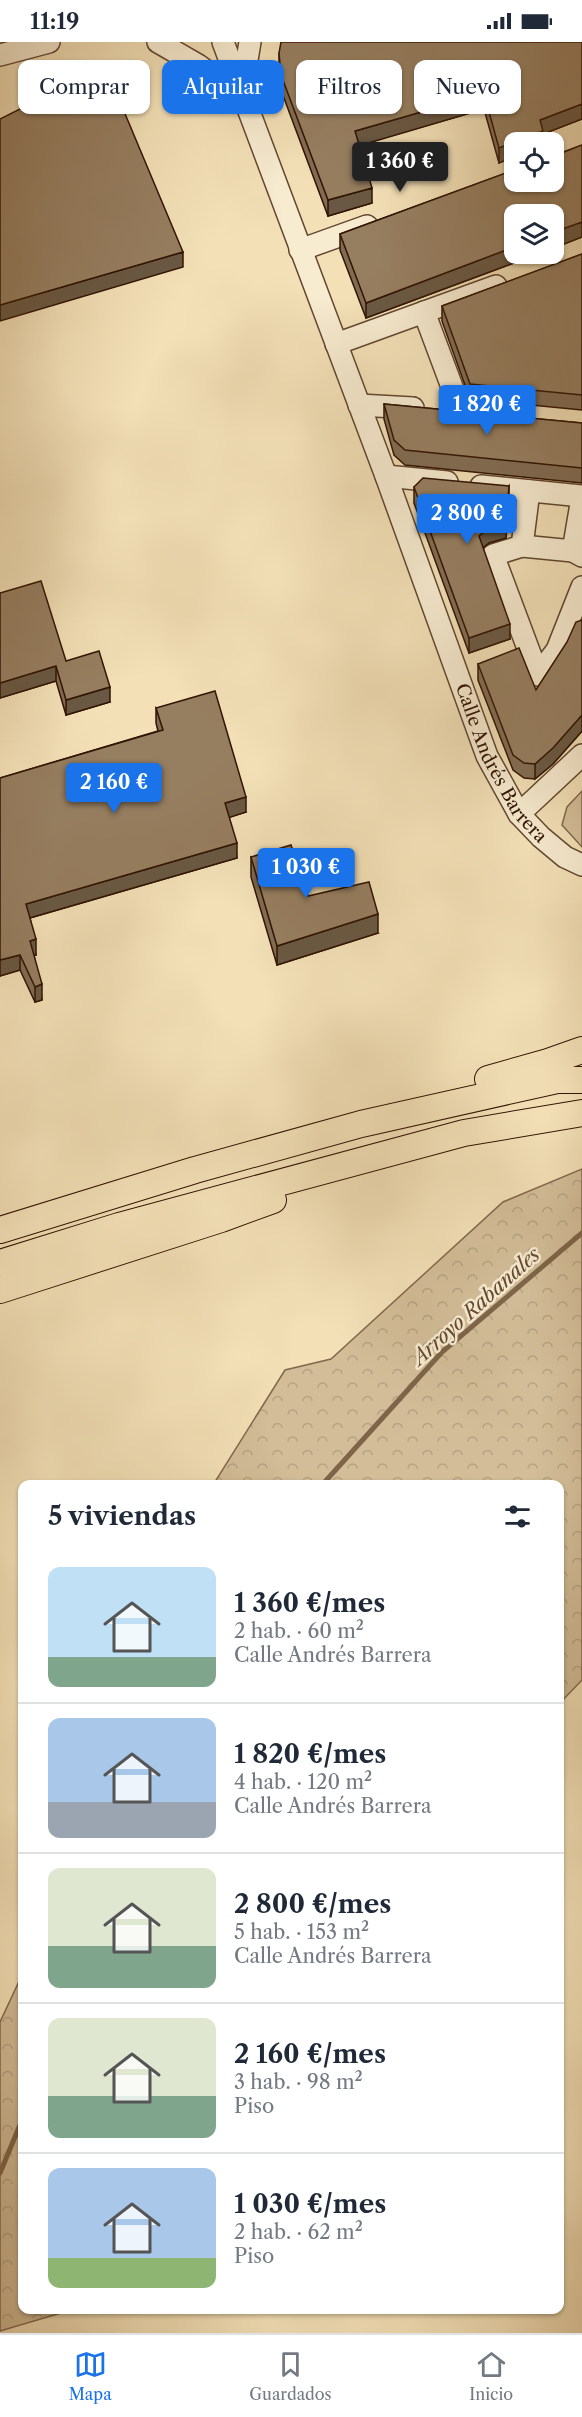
<!DOCTYPE html>
<html lang="es">
<meta charset="utf-8">
<style>
:root{--surface:#fff;--page:#f6f6f7;--text:#1f2937;--muted:#747a83;--line:#e0e1e3;--accent:#1a73e8}
body{margin:0;font-family:"Libre Caslon Text",serif;background:var(--page);color:var(--text);height:100vh;display:flex;flex-direction:column;font-size:22px;white-space:nowrap}
*{box-sizing:border-box;margin:0}
p{font-size:20px;color:var(--muted)}
.icon{flex:none;width:33px;height:33px;fill:none;stroke:currentColor;stroke-width:2;stroke-linecap:round;stroke-linejoin:round}
.map{position:relative;flex:1;overflow:hidden}
.side{position:absolute;left:18px;top:1438px;width:546px;height:834px;display:flex;flex-direction:column;background:var(--surface);border-radius:12px;box-shadow:0 2px 4px #0004}
.side>*{flex:none}
.guide{position:absolute;left:18px;top:18px;width:546px;height:54px;display:flex;gap:12px}
.fabs{position:absolute;left:504px;top:90px;display:grid;gap:12px}
.fabs a{display:grid;place-items:center;width:60px;height:60px;border-radius:12px;background:var(--surface);box-shadow:0 2px 4px #0004;font-size:30px}
.price{position:absolute;translate:-50% -51px;padding:0 14px;border-radius:6px;background:var(--accent);color:#fff;font-size:20px;line-height:39px;filter:drop-shadow(0 2px 3px #0008)}
.price::after{content:'';position:absolute;left:50%;top:36px;width:18px;height:14px;margin-left:-9px;background:inherit;clip-path:polygon(0 0,100% 0,50% 100%)}
.price.current{background:#222;color:#fff}
ul{padding:0;list-style:none}
li{display:flex;align-items:center;gap:18px;height:150px;padding:0 30px}
li+li{border-top:2px solid var(--line)}
li span{display:grid;place-items:center;flex:none;width:168px;height:120px;border-radius:12px;color:#555}
li>.icon{margin-inline-start:auto}
span .icon{width:72px;height:72px;fill:#fffc;stroke-width:1}
li b{font-size:26px}
h2{display:flex;justify-content:space-between;align-items:center;height:72px;padding:0 30px;font-size:26px}
.tag{padding:0 21px;border-radius:12px;background:var(--surface);box-shadow:0 2px 4px #0004;font-size:21px;line-height:54px}
.tag.current{background:var(--accent);color:#fff}
.status{display:flex;justify-content:space-between;align-items:center;height:42px;padding:0 30px;background:var(--surface);direction:ltr}
.status svg{height:16px;fill:currentColor}
.tab-bar{display:flex;justify-content:space-around;align-items:center;height:84px;border-top:2px solid var(--line);background:var(--surface);font-size:16px;color:var(--muted)}
.tab-bar a{display:grid;justify-items:center;gap:3px}
.tab-bar .current{color:var(--accent)}
.map>svg:first-child{display:block}
.forest{fill:url(#forest-crowns);stroke:#82684d;stroke-width:1.5}
.garden{fill:#d2bd98;stroke:#82684d;stroke-width:1.5}
.lines{fill:none;stroke-linecap:round;stroke-linejoin:round}
.stream{stroke:#7e6549;stroke-width:5}
.minor-casing{stroke:#62472f;stroke-width:24}
.major-casing{stroke:#311402;stroke-width:28}
.minor{stroke:#f7ebd0;stroke-width:21}
.major{stroke:#f3e0b7;stroke-width:26}
.wall{fill:#816c53;stroke:#311402;stroke-width:1.5}
.shaded-wall{fill:#695843;stroke:#311402;stroke-width:1.5}
.building{fill:#967e60;stroke:#311402;stroke-width:1.5}
.labels{text-anchor:middle;dominant-baseline:central;stroke-width:5;stroke-linejoin:round;paint-order:stroke}
.street-label{font-size:18px;fill:#311402;stroke:#f7ebd0}
.water-label{font-size:20px;font-style:italic;fill:#644a32;stroke:#f7ebd0}
</style>
<div class="status"><b>11:19</b><svg viewBox="0 0 49 12"><path d="M0 12V9h3v3zM5 12V6h3v6zM10 12V3h3v9zM15 12V0h3v12zM26 1h20v11H26zM47 4h2v5h-2z"/></svg></div>
<div class="map">
<svg width="582" height="2291" viewBox="0 0 582 2291">
<defs>
<pattern id="forest-crowns" width="20" height="18" patternUnits="userSpaceOnUse" patternTransform="scale(1.5)"><rect width="20" height="18" fill="#d2bd98"/><path d="M2 6a3 3 0 1 1 6 0M12 15a3 3 0 1 1 6 0" fill="none" stroke="#b5a281"/></pattern>
</defs>
<rect width="100%" height="100%" fill="#f3e0b7"/>
<filter id="stains"><feTurbulence type="fractalNoise" baseFrequency=".00333" numOctaves="4"/><feColorMatrix values="0 0 0 0 .2 0 0 0 0 .09 0 0 0 0 .02 0 0 0 .5 -.17"/></filter>
<radialGradient id="worn" r=".72"><stop offset=".6" stop-color="#630" stop-opacity="0"/><stop offset="1" stop-color="#630" stop-opacity=".3"/></radialGradient>
<!-- forest -->
<path class="forest" d="M582,1127V1638L560,1661V1443H213L285,1328L331,1317L503,1160Z
M22,1933V2268H71L0,2289V1980Z"/>
<!-- garden -->
<path class="garden" d="M582,749V805L562,783L567,765Z"/>
<g class="lines">
<!-- stream -->
<path class="stream" d="M322,1443L442,1310L582,1191
M0,2131L22,2078"/>
<defs>
<g id="minor">
<path d="M158,0L198,23L241,54L250,0"/>
<path id="s1" d="M223,0L386,434L487,714L519,772L541,795L565,815L582,823"/>
<path d="M0,13L49,0"/>
<path d="M300,208L367,184"/>
<path d="M424,270L461,369L501,374"/>
<path d="M336,302L496,244"/>
<path d="M359,363L413,366"/>
<path d="M386,434L447,440"/>
<path d="M481,444L582,454"/>
<path d="M529,449L522,504L493,513L538,633L557,608L582,545"/>
<path d="M582,456L573,509L582,514"/>
<path d="M522,504L573,509"/>
<path d="M519,772L582,713"/>
</g>
<path id="major" d="M488,1037L548,1020L582,1008
M0,1188L195,1128L361,1082L557,1038H582
M0,1221L119,1184L464,1091L582,1071
M0,1248L221,1177L273,1158"/>
</defs>
<!-- minor casing -->
<use href="#minor" class="minor-casing"/>
<!-- major casing -->
<use href="#major" class="major-casing"/>
<!-- minor -->
<use href="#minor" class="minor"/>
<!-- major -->
<use href="#major" class="major"/>
</g>
<!-- wall -->
<path class="wall" d="M582,0V77L543,92V100L499,121L484,67L359,103L372,161L328,174L281,48L279,26V11Z
M582,103V195L554,206V172L514,212H538L366,276L340,208V192Z
M582,212V368L470,357L442,279V264Z
M384,362L582,381V441L405,423L394,413L384,377Z
M414,445L509,459L506,496L489,501L483,506L510,597L469,611L414,461Z
M0,551L66,619L110,660L66,673L56,639L0,656Z
M582,578V689L553,722L535,737L524,736L513,728L478,638V622L536,648Z
M156,666L246,770L229,775L237,816L30,876L36,913H34L42,958L35,960L20,928L0,934V736L158,689L156,681Z
M251,815L308,854L378,891L277,923L251,835Z"/>
<!-- shaded-wall -->
<path class="shaded-wall" d="M484,52V67L355,105V89Z
M582,62V77L543,92V100H514V115L499,121V106L540,78Z
M372,146V161L328,174V158Z
M582,180V195L554,206V190Z
M514,205V212H538L366,276V261Z
M183,210V225L0,279V263Z
M509,444V459L506,496L489,501L479,509V494Z
M510,582V597L469,611V596Z
M56,624V639L0,656V641Z
M110,645V660L66,673V658Z
M582,673V689L553,722L535,737V722Z
M246,755V770L225,777V761Z
M237,801V816L26,877V862Z
M378,872V891L277,923V904Z
M36,897V913L30,915V899Z
M20,913V928L0,934V918Z
M42,942V958L35,960V945Z"/>
<!-- building -->
<path class="building" d="M281,0H582V62L540,78L543,89L499,106L484,52L355,89L372,146L328,158L281,33L279,11Z
M105,24L183,210L0,263V77Z
M582,103V180L554,190V172H514V205L366,261L340,192L514,128V140H554V114Z
M582,212V353L470,342L442,264Z
M384,362L582,381V426L405,408L394,398Z
M423,436L509,444L506,480L489,486L479,494L510,582L469,596L414,445Z
M41,539L66,619L99,609L110,645L66,658L56,624L0,641V551Z
M582,578V673L553,706L535,722L524,721L513,713L478,622L519,606L536,648L567,600L576,580Z
M215,649L246,755L225,761L237,801L26,862L36,897L30,899L42,942L35,945L20,913L0,918V736L163,688L156,666Z
M291,803L308,854L369,840L378,872L277,904L251,815Z"/>
<g class="labels">
<!-- street labels -->
<g class="street-label">
<text stroke="none"><textPath href="#s1" startOffset="774">Calle Andrés Barrera</textPath></text>
</g>
<!-- water labels -->
<g class="water-label">
<text transform="translate(476 1264) rotate(-42)">Arroyo Rabanales</text>
</g>
</g>
<rect width="100%" height="100%" filter="url(#stains)"/>
<rect width="100%" height="100%" fill="url(#worn)"/>
</svg>
<div class="fabs">
<a><svg class="icon" aria-label="locate" viewBox="0 0 24 24"><circle cx="12" cy="12" r="6"/><path d="M12 2v4M12 18v4M2 12h4M18 12h4"/></svg></a>
<a><svg class="icon" aria-label="layers" viewBox="0 0 24 24"><path d="M12 4l9 5-9 5-9-5zM3 14l9 5 9-5"/></svg></a>
</div>
<b class="price current" style="left:400px;top:151px">1 360 €</b>
<b class="price" style="left:487px;top:394px">1 820 €</b>
<b class="price" style="left:467px;top:503px">2 800 €</b>
<b class="price" style="left:114px;top:772px">2 160 €</b>
<b class="price" style="left:306px;top:857px">1 030 €</b>
<div class="guide">
<a class="tag">Comprar</a>
<a class="tag current">Alquilar</a>
<a class="tag">Filtros</a>
<a class="tag">Nuevo</a>
</div>
<section class="side">
<h2>5 viviendas<svg class="icon" aria-label="filters" viewBox="0 0 24 24"><path d="M4 7h16M4 17h16"/><circle cx="9" cy="7" r="2"/><circle cx="15" cy="17" r="2"/></svg></h2>
<ul>
<li><span style="background:linear-gradient(#bfe0f5 75%,#7fa58c 0)"><svg class="icon" aria-label="home" viewBox="0 0 24 24"><path d="M3 11l9-7 9 7M6 9v11h12V9"/></svg></span><div><b>1 360 €/mes</b><p>2 hab. · 60 m²</p><p>Calle Andrés Barrera</p></div></li>
<li><span style="background:linear-gradient(#a9c7e8 70%,#9aa5b1 0)"><svg class="icon" aria-label="home" viewBox="0 0 24 24"><path d="M3 11l9-7 9 7M6 9v11h12V9"/></svg></span><div><b>1 820 €/mes</b><p>4 hab. · 120 m²</p><p>Calle Andrés Barrera</p></div></li>
<li><span style="background:linear-gradient(#dfe7d0 65%,#7fa58c 0)"><svg class="icon" aria-label="home" viewBox="0 0 24 24"><path d="M3 11l9-7 9 7M6 9v11h12V9"/></svg></span><div><b>2 800 €/mes</b><p>5 hab. · 153 m²</p><p>Calle Andrés Barrera</p></div></li>
<li><span style="background:linear-gradient(#dfe7d0 65%,#7fa58c 0)"><svg class="icon" aria-label="home" viewBox="0 0 24 24"><path d="M3 11l9-7 9 7M6 9v11h12V9"/></svg></span><div><b>2 160 €/mes</b><p>3 hab. · 98 m²</p><p>Piso</p></div></li>
<li><span style="background:linear-gradient(#a9c7e8 75%,#8fb573 0)"><svg class="icon" aria-label="home" viewBox="0 0 24 24"><path d="M3 11l9-7 9 7M6 9v11h12V9"/></svg></span><div><b>1 030 €/mes</b><p>2 hab. · 62 m²</p><p>Piso</p></div></li>
</ul>
</section>
</div>
<nav class="tab-bar">
<a class="current"><svg class="icon" aria-label="map" viewBox="0 0 24 24"><path d="M3 6l6-2 6 2 6-2v14l-6 2-6-2-6 2zM9 4v14M15 6v14"/></svg>Mapa</a>
<a><svg class="icon" aria-label="saved" viewBox="0 0 24 24"><path d="M7 4h10v16l-5-4-5 4z"/></svg>Guardados</a>
<a><svg class="icon" aria-label="home" viewBox="0 0 24 24"><path d="M3 11l9-7 9 7M6 9v11h12V9"/></svg>Inicio</a>
</nav>
